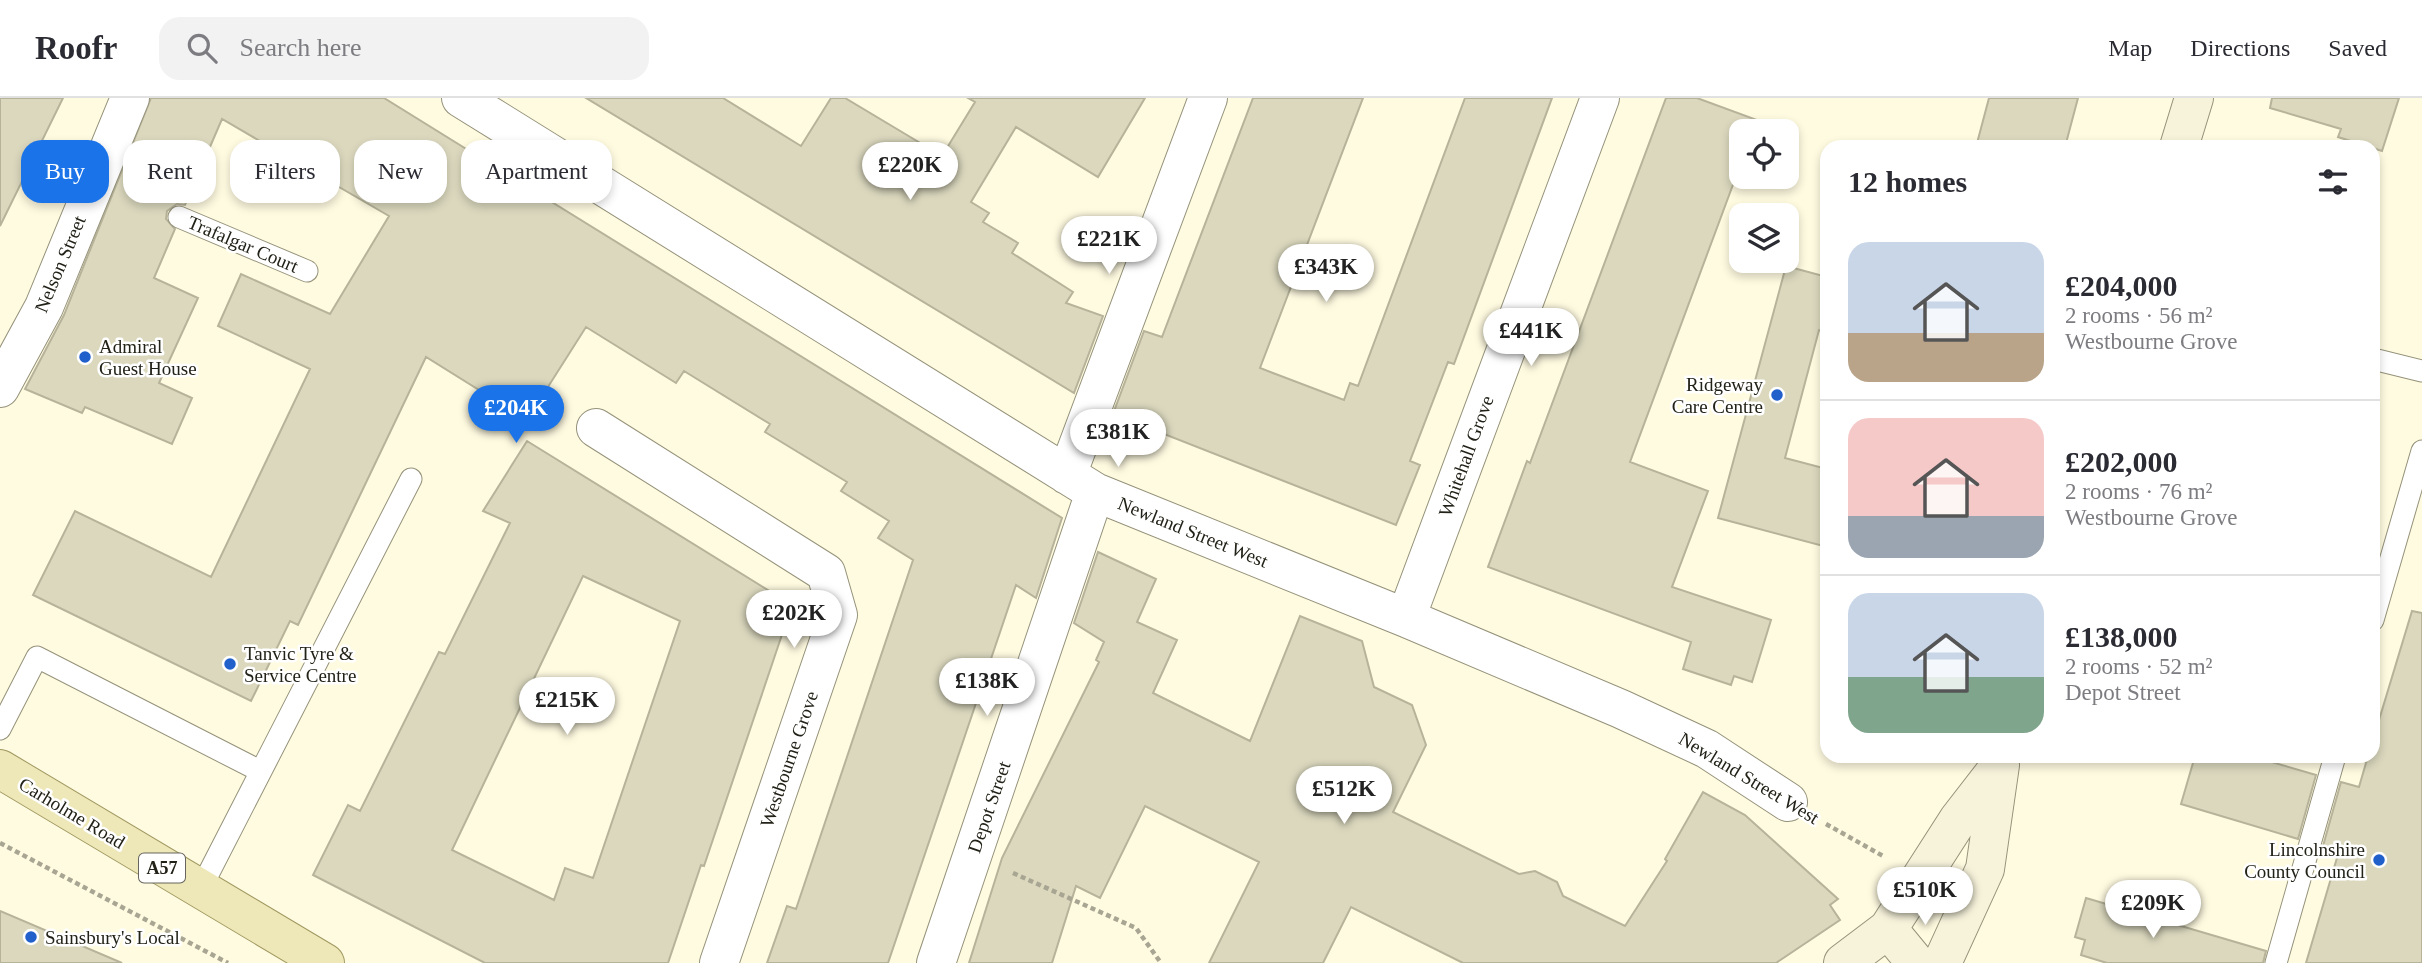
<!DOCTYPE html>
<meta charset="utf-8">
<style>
:root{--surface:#fff;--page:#f2f2f3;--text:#2b2b33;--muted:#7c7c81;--line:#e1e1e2;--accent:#1a73e8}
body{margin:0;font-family:Georgia,serif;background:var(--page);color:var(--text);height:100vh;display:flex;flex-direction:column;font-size:26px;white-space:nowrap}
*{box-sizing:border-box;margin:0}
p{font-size:23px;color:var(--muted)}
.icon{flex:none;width:38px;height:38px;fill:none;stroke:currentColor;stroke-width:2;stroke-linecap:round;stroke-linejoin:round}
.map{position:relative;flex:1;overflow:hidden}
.side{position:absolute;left:1820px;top:42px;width:560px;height:623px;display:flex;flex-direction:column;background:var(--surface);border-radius:21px;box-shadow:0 4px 10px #0003}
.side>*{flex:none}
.guide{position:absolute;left:21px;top:42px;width:665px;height:63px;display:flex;gap:14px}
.fabs{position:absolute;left:1729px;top:21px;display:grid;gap:14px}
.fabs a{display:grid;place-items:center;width:70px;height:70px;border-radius:14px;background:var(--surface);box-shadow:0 4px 10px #0003;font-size:35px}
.price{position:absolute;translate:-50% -60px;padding:0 16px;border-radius:24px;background:#fff;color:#222;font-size:23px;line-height:46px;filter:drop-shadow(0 2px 4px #0008)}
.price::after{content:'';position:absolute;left:50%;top:42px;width:21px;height:16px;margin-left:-10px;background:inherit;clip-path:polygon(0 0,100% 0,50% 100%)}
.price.current{background:var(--accent);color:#fff}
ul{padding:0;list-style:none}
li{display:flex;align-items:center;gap:21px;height:175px;padding:0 28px}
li+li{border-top:2px solid var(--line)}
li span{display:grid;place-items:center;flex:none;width:196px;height:140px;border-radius:21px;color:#555}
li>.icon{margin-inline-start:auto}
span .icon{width:84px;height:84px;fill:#fffc;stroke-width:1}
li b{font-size:30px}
h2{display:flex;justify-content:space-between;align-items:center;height:84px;padding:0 28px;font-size:30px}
.tag{padding:0 24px;border-radius:21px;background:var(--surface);box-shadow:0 4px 10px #0003;font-size:24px;line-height:63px}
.tag.current{background:var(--accent);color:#fff}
header{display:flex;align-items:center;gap:42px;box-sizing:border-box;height:98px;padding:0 35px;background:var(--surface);border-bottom:2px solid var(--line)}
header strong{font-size:33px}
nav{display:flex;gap:38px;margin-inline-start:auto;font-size:24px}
.search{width:490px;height:63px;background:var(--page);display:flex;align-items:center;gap:18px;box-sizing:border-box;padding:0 24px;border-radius:21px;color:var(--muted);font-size:26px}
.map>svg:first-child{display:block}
.building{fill:#dbd8be;stroke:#b6b39a;stroke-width:2;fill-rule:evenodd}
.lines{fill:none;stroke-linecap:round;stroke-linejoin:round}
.service-casing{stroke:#95927a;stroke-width:23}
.minor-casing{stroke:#95927a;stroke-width:40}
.secondary-casing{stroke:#95927a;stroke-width:40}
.primary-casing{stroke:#a09860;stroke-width:40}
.path{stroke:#a8a592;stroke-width:4.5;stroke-dasharray:5 3.5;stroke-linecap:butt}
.service{stroke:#fff;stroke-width:21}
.minor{stroke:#fff;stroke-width:38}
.secondary{stroke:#f7f3db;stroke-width:38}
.primary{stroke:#eee7b7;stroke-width:38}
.poi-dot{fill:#215fcb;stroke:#fff;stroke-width:2.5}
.labels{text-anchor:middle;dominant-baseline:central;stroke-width:5;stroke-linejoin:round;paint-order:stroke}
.shield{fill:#fff;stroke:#65645d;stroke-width:2}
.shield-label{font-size:18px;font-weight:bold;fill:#232218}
.street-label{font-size:19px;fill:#232218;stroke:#fff}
.poi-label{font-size:19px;fill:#232218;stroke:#fff;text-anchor:start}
</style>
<header>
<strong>Roofr</strong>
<div class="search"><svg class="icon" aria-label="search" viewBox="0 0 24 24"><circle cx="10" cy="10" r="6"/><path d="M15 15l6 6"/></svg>Search here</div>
<nav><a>Map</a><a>Directions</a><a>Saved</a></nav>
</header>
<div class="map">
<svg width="2422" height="865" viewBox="0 0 2422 865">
<rect width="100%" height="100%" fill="#fffbe1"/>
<!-- building -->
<path class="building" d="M0,0H63L0,128Z
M151,0H384L1062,420L1036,500L1016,487L888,865H767L787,808L796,811L913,462L878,440L889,423L841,393L847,384L765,334L770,326L684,273L676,285L586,229L527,322L426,259L298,527L290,523L251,603L33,497L75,413L211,479L310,271L218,228L241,176L330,216L389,118L222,21L185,107L177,106L167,113L166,121L175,131L154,180L198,200L159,285L192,300L172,346L85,309L82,315L25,291L64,217Z
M586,0H723L801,48L831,0H845L942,58L975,4L968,0H1145L1098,79L1016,29L971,104L989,115L983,124L1018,145L1012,155L1073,194L1066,205L1103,218L1074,295Z
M1253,0H1363L1260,270L1344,302L1350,285L1358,288L1465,0H1552L1454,266L1448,264L1410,363L1420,367L1396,427L1113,316L1144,233L1162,239Z
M1666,0H1697L1757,22L1753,33H1741V65L1630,364L1708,393L1672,489L1771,522L1752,584L1734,578L1731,587L1683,571L1691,544L1488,469L1527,363L1530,365Z
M1989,0H2078L2065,49H1976Z
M2272,0H2399L2382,53L2338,39L2341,31L2270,10Z
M1786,168L1827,179V235L1819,232L1785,360L1827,371V449L1718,420Z
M527,343L792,507L704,768L701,767L668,865H485L313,777L348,707L360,713L439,554L445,556L510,425L483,413ZM583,478L680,523L593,780L565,770L554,802L452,752Z
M1098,454L1156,481L1137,524L1177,542L1153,595L1250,643L1300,518L1362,543L1374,589L1412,607L1426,647L1393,714L1519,776L1535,773L1557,784L1563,798L1625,828L1667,763L1665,761L1703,694L1745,717L1838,801L1830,807L1840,822L1776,865H1463L1351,809L1323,865H1209L1259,764L1145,708L1100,800L1076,788L1052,865H969L1002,760L1099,564L1096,562L1104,544L1074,525Z
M2412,513L2422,515V865H2306L2339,753L2323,748L2341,684L2359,689L2368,658H2373V642Z
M2195,658H2251L2316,677L2298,741L2181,706Z
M2086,800L2266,853L2263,865H2107L2081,857L2085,842L2075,839Z
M0,813L122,865H0Z"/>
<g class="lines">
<defs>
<path id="service" d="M179,119L307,173
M2373,261L2422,273
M2373,522L2422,353
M0,631L37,559L260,673
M200,792L411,381
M2276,865L2335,658"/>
<path id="minor" d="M461,0L1095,394L1406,520L1621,611L1707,651L1788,704
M0,290L44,209L130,0
M596,330L826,475L838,517L719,865
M1067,377L1208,0
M1406,520L1600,0
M936,865L1095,394"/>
<path id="secondary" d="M2179,49L2194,0
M1888,831L1916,865
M1843,865L1888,831L1958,722L1999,669
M1942,865L1985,771L2000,667"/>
<path id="primary" d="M0,671L325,865"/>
</defs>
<!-- service casing -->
<use href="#service" class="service-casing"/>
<!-- minor casing -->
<use href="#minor" class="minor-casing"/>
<!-- secondary casing -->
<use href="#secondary" class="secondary-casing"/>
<!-- primary casing -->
<use href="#primary" class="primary-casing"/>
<!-- path -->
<path class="path" d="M1826,726L1883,758
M0,745L228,865
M1013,775L1136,830L1161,865"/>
<!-- service -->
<use href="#service" class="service"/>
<!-- minor -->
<use href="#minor" class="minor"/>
<!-- secondary -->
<use href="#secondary" class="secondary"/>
<!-- primary -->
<use href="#primary" class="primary"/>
</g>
<!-- markers -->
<g class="poi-dot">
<circle cx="85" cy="259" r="7"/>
<circle cx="1777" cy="297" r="7"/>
<circle cx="230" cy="566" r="7"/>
<circle cx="2379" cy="762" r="7"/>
<circle cx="31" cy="839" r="7"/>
</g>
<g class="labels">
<!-- shield labels -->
<rect class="shield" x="139" y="755.5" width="46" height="29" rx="5"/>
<g class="shield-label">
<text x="162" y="770">A57</text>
</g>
<!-- street labels -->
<g class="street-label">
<text transform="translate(243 146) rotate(23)">Trafalgar Court</text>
<text transform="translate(60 166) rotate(-67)">Nelson Street</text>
<text transform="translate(1466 358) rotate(-70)">Whitehall Grove</text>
<text transform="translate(1193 434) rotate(22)">Newland Street West</text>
<text transform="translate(789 661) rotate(-71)">Westbourne Grove</text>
<text transform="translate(1749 680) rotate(31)">Newland Street West</text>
<text transform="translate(989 709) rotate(-71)">Depot Street</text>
<text transform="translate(72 715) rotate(31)">Carholme Road</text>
</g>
<!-- poi labels -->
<g class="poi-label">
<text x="99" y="248">Admiral<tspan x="99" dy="22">Guest House</tspan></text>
<text x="1763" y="286" text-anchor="end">Ridgeway<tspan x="1763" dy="22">Care Centre</tspan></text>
<text x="244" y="555">Tanvic Tyre &amp;<tspan x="244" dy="22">Service Centre</tspan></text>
<text x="2365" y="751" text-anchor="end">Lincolnshire<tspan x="2365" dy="22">County Council</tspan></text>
<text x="45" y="839">Sainsbury's Local</text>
</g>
</g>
</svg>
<div class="fabs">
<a><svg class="icon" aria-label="locate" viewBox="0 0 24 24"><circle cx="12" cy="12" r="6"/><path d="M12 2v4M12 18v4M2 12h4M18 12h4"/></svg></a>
<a><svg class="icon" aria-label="layers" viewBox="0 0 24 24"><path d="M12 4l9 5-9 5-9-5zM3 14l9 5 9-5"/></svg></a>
</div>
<b class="price" style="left:910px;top:104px">£220K</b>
<b class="price" style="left:1109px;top:178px">£221K</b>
<b class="price" style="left:1326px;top:206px">£343K</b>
<b class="price" style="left:1531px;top:270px">£441K</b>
<b class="price current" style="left:516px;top:347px">£204K</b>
<b class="price" style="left:1118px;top:371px">£381K</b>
<b class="price" style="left:794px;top:552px">£202K</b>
<b class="price" style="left:987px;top:620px">£138K</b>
<b class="price" style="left:567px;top:639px">£215K</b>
<b class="price" style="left:1344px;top:728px">£512K</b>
<b class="price" style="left:1925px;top:829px">£510K</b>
<b class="price" style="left:2153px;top:842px">£209K</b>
<div class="guide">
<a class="tag current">Buy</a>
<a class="tag">Rent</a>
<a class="tag">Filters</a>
<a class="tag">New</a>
<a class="tag">Apartment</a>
</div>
<section class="side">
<h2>12 homes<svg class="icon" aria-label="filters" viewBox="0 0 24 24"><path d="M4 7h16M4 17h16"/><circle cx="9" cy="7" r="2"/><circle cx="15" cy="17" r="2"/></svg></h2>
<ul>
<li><span style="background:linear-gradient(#c9d6e8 65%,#b9a48a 0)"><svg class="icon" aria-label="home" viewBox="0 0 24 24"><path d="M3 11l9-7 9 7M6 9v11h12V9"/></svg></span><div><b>£204,000</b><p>2 rooms · 56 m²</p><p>Westbourne Grove</p></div></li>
<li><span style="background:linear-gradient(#f6c9c9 70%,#9aa5b1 0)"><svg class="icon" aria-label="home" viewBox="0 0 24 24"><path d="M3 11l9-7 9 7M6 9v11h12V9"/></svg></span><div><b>£202,000</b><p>2 rooms · 76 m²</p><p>Westbourne Grove</p></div></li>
<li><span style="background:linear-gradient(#c9d6e8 60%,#7fa58c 0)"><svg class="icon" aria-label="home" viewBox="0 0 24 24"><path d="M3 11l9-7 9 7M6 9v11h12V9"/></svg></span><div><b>£138,000</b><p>2 rooms · 52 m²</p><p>Depot Street</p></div></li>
</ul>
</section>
</div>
